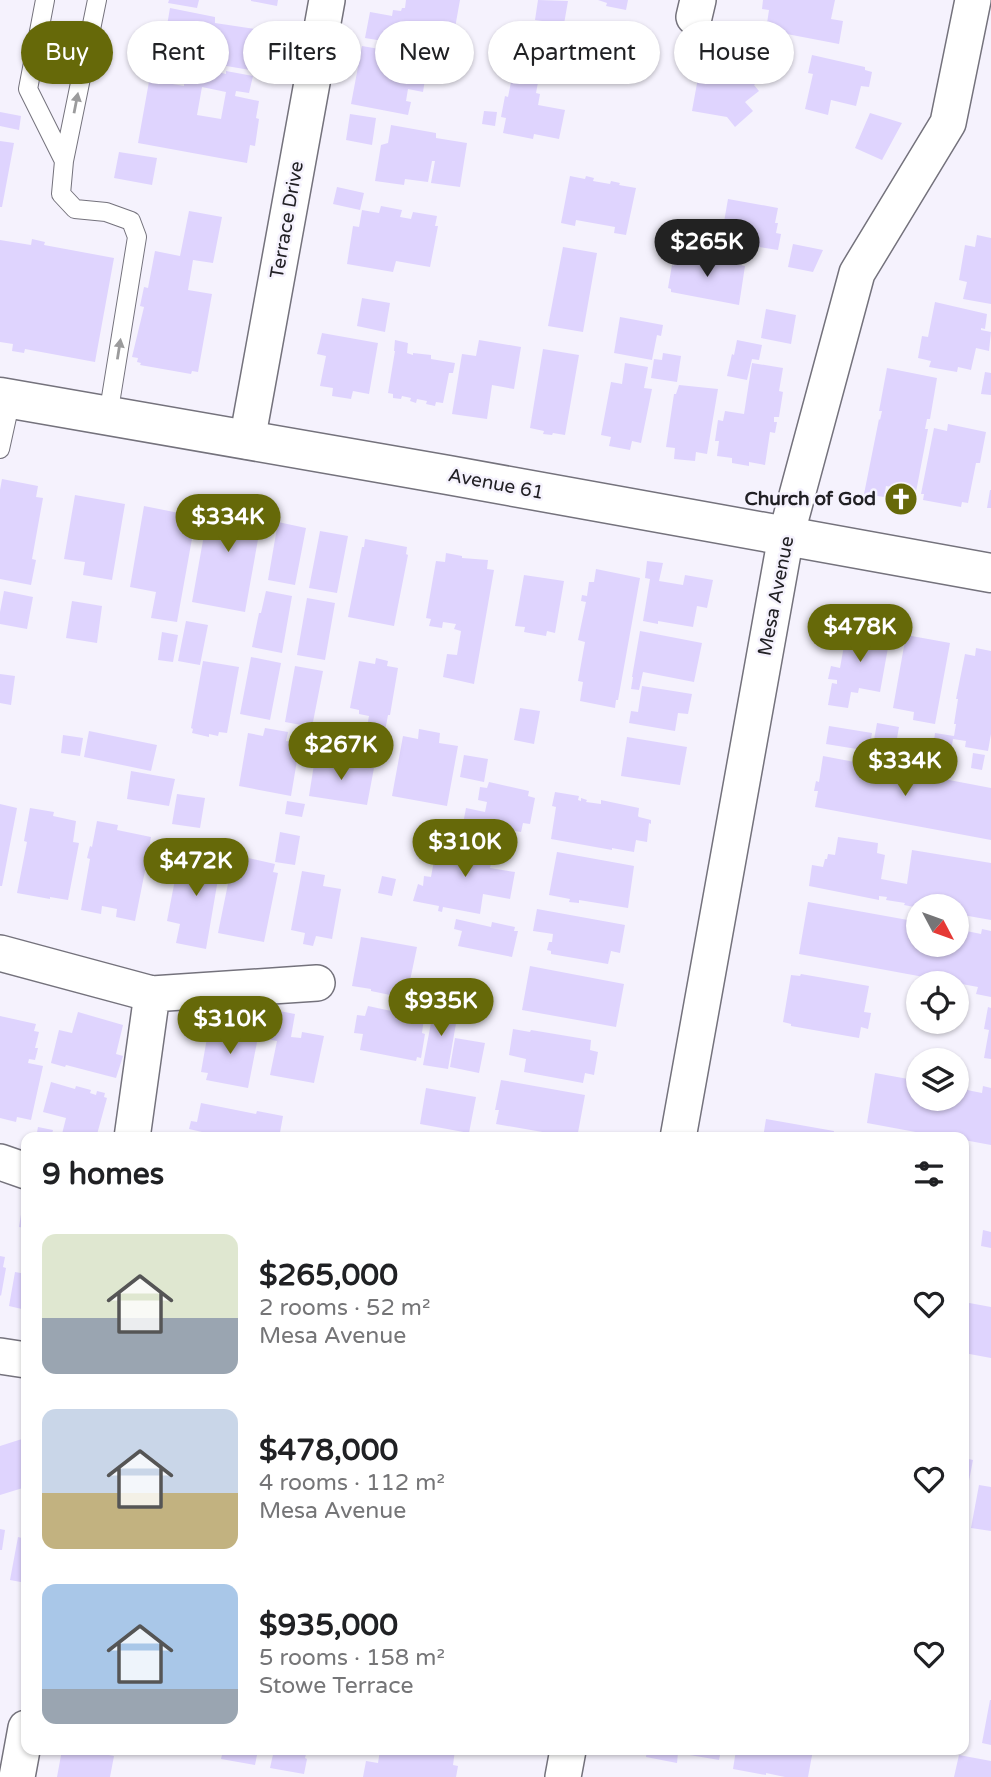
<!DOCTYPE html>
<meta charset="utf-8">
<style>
:root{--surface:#fff;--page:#f2f2f2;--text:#202124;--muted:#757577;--accent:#666909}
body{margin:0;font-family:"Varela Round",sans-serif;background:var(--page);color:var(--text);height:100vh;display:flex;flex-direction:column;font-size:26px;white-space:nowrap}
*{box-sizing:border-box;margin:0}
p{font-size:23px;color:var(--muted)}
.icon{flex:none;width:38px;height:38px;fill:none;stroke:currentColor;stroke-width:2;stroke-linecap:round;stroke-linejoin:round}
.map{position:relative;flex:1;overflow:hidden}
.sheet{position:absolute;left:21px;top:1132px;width:948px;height:623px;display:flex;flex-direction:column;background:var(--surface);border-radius:14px;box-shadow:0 2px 5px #0004}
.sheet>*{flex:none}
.guide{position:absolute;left:21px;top:21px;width:950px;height:63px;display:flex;gap:14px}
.needle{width:46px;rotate:131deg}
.fabs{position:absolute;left:906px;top:894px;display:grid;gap:14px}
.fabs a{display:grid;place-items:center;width:63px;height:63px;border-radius:50%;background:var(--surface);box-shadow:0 2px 5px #0004;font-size:35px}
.price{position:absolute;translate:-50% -60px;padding:0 16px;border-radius:24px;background:var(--accent);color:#fff;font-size:23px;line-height:46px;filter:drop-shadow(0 2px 4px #0008)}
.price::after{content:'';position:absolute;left:50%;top:42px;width:21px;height:16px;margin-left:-10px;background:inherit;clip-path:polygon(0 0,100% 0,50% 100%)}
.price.current{background:#222;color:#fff}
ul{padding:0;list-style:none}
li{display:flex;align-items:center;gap:21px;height:175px;padding:0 21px}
li span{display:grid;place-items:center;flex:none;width:196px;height:140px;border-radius:14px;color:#555}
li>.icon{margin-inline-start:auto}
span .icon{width:84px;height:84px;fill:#fffc;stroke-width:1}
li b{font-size:30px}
h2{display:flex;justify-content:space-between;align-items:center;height:84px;padding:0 21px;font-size:30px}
.pill{padding:0 24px;border-radius:32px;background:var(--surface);box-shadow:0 2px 5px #0004;font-size:24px;line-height:63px}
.pill.current{background:var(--accent);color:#fff}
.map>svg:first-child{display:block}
.building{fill:#dfd4fe;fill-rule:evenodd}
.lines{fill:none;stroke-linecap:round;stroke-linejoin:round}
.lane-casing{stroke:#74727c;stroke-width:20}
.street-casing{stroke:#74727c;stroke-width:38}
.secondary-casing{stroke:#74727c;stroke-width:41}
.lane{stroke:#fff;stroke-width:18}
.street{stroke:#fff;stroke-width:35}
.secondary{stroke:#fff;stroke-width:38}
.oneway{fill:#9b9b9c}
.labels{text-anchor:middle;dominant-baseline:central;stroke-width:5;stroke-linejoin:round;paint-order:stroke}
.street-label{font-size:19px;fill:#212024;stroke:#f5f2fd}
.poi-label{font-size:19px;font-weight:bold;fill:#212024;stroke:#f5f2fd;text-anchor:end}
</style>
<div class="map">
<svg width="991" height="1777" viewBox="0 0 991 1777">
<rect width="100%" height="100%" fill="#f5f2fd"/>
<!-- building -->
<path class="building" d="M169,0H199L197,8L168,3Z
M251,0H278L277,6L251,1Z
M406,0H460L451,50L399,41L400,38L390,36L389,42L365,38L370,12L392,16L393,10L401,11L402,8H405Z
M538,0L568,1L564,24L535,20Z
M598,0H628L626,10L606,6L607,3Z
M763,0H835L831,19L843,21L839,44L766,30L769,10L762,9Z
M170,8L215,17V23L255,29L254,32L261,33L256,71L197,61L199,53L188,51L187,53L163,49Z
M576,21L607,27L608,22L638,28L631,58H627L623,81L595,76V74L558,68L560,54L571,56Z
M752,45L764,59L760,63L763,66L756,72L761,78L754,85L759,91L745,102L753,111L735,127L727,117L692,111L698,78L729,73Z
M362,46L414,55L412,64L427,67L423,92L408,89L406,101L411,102L408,115L351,104Z
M812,55L865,67V70L872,72L869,87L861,86L856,106L831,100L828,115L805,109L813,74L808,73Z
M196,66L218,69V72L226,74V71L253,76L249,93L236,91L235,96L259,101L256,118L259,119L255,146L250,145L247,163L138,143L150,76L162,78L161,82L184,86V83L193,84ZM202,87L226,92L221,119L197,115Z
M514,67L540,72L536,93L540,94L538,105L565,110L559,139L534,134L533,139L503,133L506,118L501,117L505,96L508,97Z
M484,111L497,112L495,126L482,124Z
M0,112L21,116L19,130L0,126Z
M870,113L902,123L882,160L855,148Z
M350,114L376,118L372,145L346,140Z
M391,125L436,133V138L467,143L460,187L431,183L435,161H432L428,182L405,179L404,185L375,181L381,145L388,143Z
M0,141L14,143L2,207H0Z
M119,152L157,158L152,185L114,178Z
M570,176L585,179L586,176L594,178L593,181L610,184L611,181L620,183L619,185L636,188L626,235L614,233L615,227L576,220L575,226L561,223Z
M337,187L364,193L360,210L333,204Z
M728,199L778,208L775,223H778L776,233L781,234L778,250L747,245L746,250L736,248L737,243L721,239Z
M381,206L402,210L400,217L411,219L413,212L437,216L435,226H438L430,267L396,261L393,272L347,264L353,226L359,227L362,210L379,213Z
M189,211L222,217L213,263L193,260L188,290L212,294L198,372L192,371L191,374L140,365L141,363L137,362L138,358L132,357L144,307L140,306L144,287L148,288L155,251L180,256Z
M977,235L991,238V304L963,299L967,282L959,280L965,245L975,247Z
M32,239L45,242L44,245L114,258L95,362L25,349L24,353L12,351L13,344L0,342V240L31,245Z
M793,244L823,250L813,272L788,267Z
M563,247L597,253L583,332L548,326Z
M677,253L745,266L739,305L671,292V289L668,288L672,265L674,266Z
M362,298L390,303L385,332L357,326Z
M935,302L987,314L985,329L981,328V330L991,332L989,351L976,348L971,370L958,367L957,372L929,367L931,361L918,358L922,336L928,337Z
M766,309L796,315L791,344L761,338Z
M620,317L663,325L661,336L657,335L652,360L614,353Z
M322,333L378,343L369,394L353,391L351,399L332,396L333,388L320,386L326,356L317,354Z
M395,340L408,343L407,353L413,355V353L431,355V359L455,363L453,373H449L443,403L436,402L435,406L426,404L427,401L417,399L416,403L410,401L411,398L402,396L401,399L393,398V394L388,393L395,351H394Z
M479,340L521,347L514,389L492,385L487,419L452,414L462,354L476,356Z
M737,340L762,345L759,360L752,359L747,380L727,376L732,354L734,355Z
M543,349L579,355L565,435L553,433L552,435L543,434L544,431L530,428Z
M663,353L681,356L677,382L651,378L654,359L662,360Z
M625,363L648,367L644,388L652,389L641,443L632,441L630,450L609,446L611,437L601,435L611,382L622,384Z
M752,363L783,368L779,391L783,392L779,417H774V422H777L775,433L770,432L765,465L749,462V466L732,463V458L717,456L719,441H715L718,420L723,421L725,411L744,414Z
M887,368L937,378L930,419H927L925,429H928L916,492L886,486L884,497L864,494L879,419L880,420L882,411H879Z
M985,372L991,373V395L981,394Z
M679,385L718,389L707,454L696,452L695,461L674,459L675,448L666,447L674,394H676Z
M948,424L986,432L980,463H976L968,503L962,502L961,507L923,500L924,494H921L934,428L947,431Z
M2,479L38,486L36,497L43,498L32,559L36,560L31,585L0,579V490Z
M990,490H991V508H987Z
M75,495L125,504L112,580L83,575L85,562L64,559Z
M208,495L264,506L245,612L192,602L209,507L206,506Z
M144,506L179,513L178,520L195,522L177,622L151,618L156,592L130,587Z
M278,522L306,528L295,585L268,580Z
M320,531L348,536L337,593L309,588Z
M365,539L407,547L406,554L408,555L394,626L348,617L362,547H364Z
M446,553L462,556V558L488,560L487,569L494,570L474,684L443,677L447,654L457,655L461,631L454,629L456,624L443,622L442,628L429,626L431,619L426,618L436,561L445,562Z
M647,561L663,563L659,581L683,585L685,575L713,580L707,608L697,606L693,627L658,621V624L643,621L650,579L645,578Z
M596,569L640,578L618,700H616L615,708L580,701L583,682L578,681L585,642L578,640L586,602L581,601L582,595L587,596L589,582H594Z
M524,575L564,581L555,633L547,631L546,636L524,632L525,627L515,626Z
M4,591L33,597L27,629L0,624V612Z
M266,591L292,596L282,653L252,647L259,613H261Z
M307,598L335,603L325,660L297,655Z
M72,601L102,606L97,643L66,638Z
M186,621L208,625L200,665L178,661Z
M848,623L891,631L880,692L859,688L858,693L851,692L848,708L828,705L832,683L837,684V680L828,679L831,666L840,668Z
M640,631L702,643L694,682L643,672L639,690L631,689L633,677H632Z
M162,632L178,635L173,662L158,660Z
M906,635L950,643L935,724L913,720L914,712L893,708Z
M976,648L991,651V734L988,751L965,747L966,741L953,739L949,765L931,763L935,733L954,736L956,724H954L958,699H956L965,654L975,656Z
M251,657L281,663L270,720L240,714Z
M376,658L388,661L387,666L398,668L390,715H388L385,731L367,727L369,716L359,714V710L350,708L359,661L375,664Z
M203,661L239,667L227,733L219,732L218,736L209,734V737L192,733L193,729L191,728Z
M295,666L323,671L312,727L285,722Z
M0,674L15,676L11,705L0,703Z
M642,686L692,694L688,714L678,713L675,731L629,723L631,711L638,712Z
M520,708L540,711L534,744L514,740Z
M877,723L899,727L894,755L872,751Z
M829,726L872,733L869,751L826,744Z
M265,728L288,732L286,741L300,743L291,796L239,786L248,733L263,736Z
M419,729L440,733L439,743L458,746L447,806L392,796L403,736L418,739Z
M89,731L157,745L151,771L84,757Z
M63,735L83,738L80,756L61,753Z
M627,737L687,747L680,785L621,776Z
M973,753L985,755L982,770L971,768Z
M464,755L488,759L484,782L460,777Z
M823,756L991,788V840L815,807L818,791H814L816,781L819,782Z
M315,758L374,768L367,805L309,796Z
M131,771L175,779L169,806L127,799Z
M489,782L529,791L528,796L535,798L530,824L523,823L521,832L501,829V831L463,824L466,808L485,812L487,802L478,800L480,787L487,788Z
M555,792L579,796L578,800L581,801V798L587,800L586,802L601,804V800L639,808L638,816L639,817L651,820V824L649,823L647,842L636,840L634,852L612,848V850L551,839L556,807L552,806Z
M177,794L205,798L200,828L172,824Z
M287,801L305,804L302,817L285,814Z
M0,804L17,808L2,886H0Z
M30,808L54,812L53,816L76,821L73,842L79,843L68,900L50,897V899L17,893L27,842L24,841Z
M97,821L118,825L117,830L151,837L147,858L150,859L148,867L146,866L135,921L116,917L117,909L102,906L101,914L81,910L90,859L87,858L90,846L92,847Z
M280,832L300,836L295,865L275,862Z
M460,834L490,840L487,860H489L488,863L491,864L490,868L515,872L510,899L483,894L480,914L443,907L442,912L438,911L439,906L413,901L418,884L423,886L424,876L431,877L435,855L455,858Z
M838,837L878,843L877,853L885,855L881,879L907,884L912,850L991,863V920L957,914V906H919V908L904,905L905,903L886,900L887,897L879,896V900L809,886L812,865L823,867L825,859H827L828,854L835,855Z
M204,846L223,850L206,949L176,943L180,924L167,921L177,869L183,871L186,859L191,860V856L202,858Z
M557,852L634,866L628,908L579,900V903L569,902L570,899L549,895Z
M244,857L275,864L273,872L278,873L264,942L218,933L232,864L242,866Z
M302,871L325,875L323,886L341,889L332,939L316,936L313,946L303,944L305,933L291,930Z
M382,876L396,879L392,896L378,893Z
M808,902L919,922V945H957V929L981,934L982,929L991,931V997L976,994L978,987L799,954Z
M537,909L625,925L620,953L611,951L608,964L551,954V951L547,950L549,942H552L553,934L533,931Z
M456,919L491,927L492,922L515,927L514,931H518L512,957L458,946L462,931L454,929Z
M361,937L417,947L407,995L396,993L395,996L371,991V989L352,986Z
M530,966L624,984L616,1027L522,1010Z
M801,974L869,986L864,1012L871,1013L868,1029L861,1027L859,1038L791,1026V1024L783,1022L791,975L800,976Z
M368,1006L424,1018L422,1033L425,1034L421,1058L417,1057L416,1061L360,1050L363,1034L354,1033L357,1015L365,1016Z
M434,1007L458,1012L448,1069L423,1065Z
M988,1007L991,1008V1059L984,1058L989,1030L984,1029Z
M269,1009L295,1014L291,1037L301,1038L302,1032L324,1036L314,1083L270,1075L277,1041L262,1038Z
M78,1012L123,1025L116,1054L123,1056L116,1078L66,1065L65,1067L51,1063L59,1030L72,1033Z
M0,1016L36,1024L34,1031L39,1032L35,1048H38L35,1060L29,1059L28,1063L43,1066L31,1120L17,1117L16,1122L0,1118Z
M218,1024L259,1032L248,1088L206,1080L208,1073L201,1072L208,1032L216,1033Z
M513,1029L530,1032L531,1030L591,1040L590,1050L598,1052L594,1075L585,1073L583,1083L524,1072L526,1059L509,1055Z
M455,1038L485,1043L479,1073L450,1067Z
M875,1073L919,1081V1099H957V1088L982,1093L983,1086L991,1088V1145L964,1140V1138H948L867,1123Z
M501,1080L585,1095L577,1138L496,1124L499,1110H495Z
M51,1082L75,1089L76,1086L91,1090L90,1093L96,1095L97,1091L105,1093L104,1097L107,1098L96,1138H61L66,1118L43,1112Z
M426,1088L476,1097L469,1133L420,1124Z
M201,1103L256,1114L257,1111L283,1116L279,1138H201L202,1132L189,1129L191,1121L197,1122Z
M766,1119L834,1131L833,1138H763Z
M38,1127L53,1130L51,1138H36Z
M23,1202H26V1228L19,1227Z
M983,1230L991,1232V1248L981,1246Z
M0,1256L5,1257L3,1267L6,1268L1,1296L0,1295Z
M15,1272L26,1274V1310L9,1306Z
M964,1302L991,1307V1358L964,1353Z
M22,1439L26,1453V1487L0,1495V1446Z
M964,1458L973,1460L968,1486L964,1485Z
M979,1485L991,1487V1531L971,1528Z
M0,1529L5,1530L2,1550H0Z
M18,1537L26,1539V1583L10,1580Z
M990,1700H991V1745L982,1743Z
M62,1750H82L114,1756L110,1777H57Z
M223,1750H258L255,1765L221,1759Z
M274,1750H307L305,1758L307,1759L304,1774L270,1768Z
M380,1750H455L453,1765L458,1766L456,1777H363L366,1761L378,1763Z
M647,1750H721L719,1760L678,1753L677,1763L646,1757Z
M736,1750H813L808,1777H785L766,1773V1775L733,1769Z
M959,1755L991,1761V1777H954Z"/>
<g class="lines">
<defs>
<path id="lane" d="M45,0L28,89L64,161
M97,0L64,161L61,194L75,209L106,212L131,221L137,237L108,416
M0,449L11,399"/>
<path id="street" d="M694,17L698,0
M247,441L327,0
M0,953L152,994L317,983
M132,1138L152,994
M678,1138L786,536L857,273L948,123L973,0
M0,1162L26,1171
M0,1356L26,1360
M17,1777L26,1728
M563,1777L568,1750"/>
<path id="secondary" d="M0,397L448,475L991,573"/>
</defs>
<!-- lane casing -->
<use href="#lane" class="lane-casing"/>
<!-- street casing -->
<use href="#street" class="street-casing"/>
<!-- secondary casing -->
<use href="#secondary" class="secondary-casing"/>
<!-- lane -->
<use href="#lane" class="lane"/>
<!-- street -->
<use href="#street" class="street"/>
<!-- secondary -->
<use href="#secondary" class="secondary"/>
</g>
<!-- one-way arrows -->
<defs><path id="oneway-solid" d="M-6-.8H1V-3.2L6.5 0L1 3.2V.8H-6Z" transform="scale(1.75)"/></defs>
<g class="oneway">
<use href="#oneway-solid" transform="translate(76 103) rotate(-79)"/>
<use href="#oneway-solid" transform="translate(119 349) rotate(-81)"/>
</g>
<!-- icons -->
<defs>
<symbol id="church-disc" viewBox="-11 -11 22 22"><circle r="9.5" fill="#666909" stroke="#f5f2fd"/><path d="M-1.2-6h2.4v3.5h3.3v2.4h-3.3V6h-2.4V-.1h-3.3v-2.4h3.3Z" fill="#fff"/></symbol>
</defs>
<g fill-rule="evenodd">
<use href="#church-disc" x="882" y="480" width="38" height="38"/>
</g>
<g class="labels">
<!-- street labels -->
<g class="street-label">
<text transform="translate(287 220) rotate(-80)">Terrace Drive</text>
<text transform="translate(496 484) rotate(11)">Avenue 61</text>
<text transform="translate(776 596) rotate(-79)">Mesa Avenue</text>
</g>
<!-- poi labels -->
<g class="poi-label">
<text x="876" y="499">Church of God</text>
</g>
</g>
</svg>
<div class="fabs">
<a><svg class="needle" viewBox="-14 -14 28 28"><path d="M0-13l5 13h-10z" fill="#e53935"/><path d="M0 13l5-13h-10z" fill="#757577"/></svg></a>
<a><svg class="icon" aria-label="locate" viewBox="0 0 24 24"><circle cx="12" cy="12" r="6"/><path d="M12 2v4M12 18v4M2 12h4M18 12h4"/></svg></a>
<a><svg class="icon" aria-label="layers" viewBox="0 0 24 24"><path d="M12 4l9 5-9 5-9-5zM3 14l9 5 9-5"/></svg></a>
</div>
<b class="price current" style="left:707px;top:279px">$265K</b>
<b class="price" style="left:228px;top:554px">$334K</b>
<b class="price" style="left:860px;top:664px">$478K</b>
<b class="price" style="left:341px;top:782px">$267K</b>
<b class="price" style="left:905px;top:798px">$334K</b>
<b class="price" style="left:465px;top:879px">$310K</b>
<b class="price" style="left:196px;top:898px">$472K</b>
<b class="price" style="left:441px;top:1038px">$935K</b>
<b class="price" style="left:230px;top:1056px">$310K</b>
<div class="guide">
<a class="pill current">Buy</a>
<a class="pill">Rent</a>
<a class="pill">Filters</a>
<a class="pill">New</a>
<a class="pill">Apartment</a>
<a class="pill">House</a>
</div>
<section class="sheet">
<h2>9 homes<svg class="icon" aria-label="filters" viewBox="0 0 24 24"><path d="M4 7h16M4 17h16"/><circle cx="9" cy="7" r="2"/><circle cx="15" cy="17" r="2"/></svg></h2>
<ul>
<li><span style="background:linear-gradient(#dfe7d0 60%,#9aa5b1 0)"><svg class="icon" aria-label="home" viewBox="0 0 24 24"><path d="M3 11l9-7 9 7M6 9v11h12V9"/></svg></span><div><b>$265,000</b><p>2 rooms · 52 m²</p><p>Mesa Avenue</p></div><svg class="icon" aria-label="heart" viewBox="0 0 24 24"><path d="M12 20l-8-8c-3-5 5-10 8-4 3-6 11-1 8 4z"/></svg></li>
<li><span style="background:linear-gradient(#c9d6e8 60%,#c2b280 0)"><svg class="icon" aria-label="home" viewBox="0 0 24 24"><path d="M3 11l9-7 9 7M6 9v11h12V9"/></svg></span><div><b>$478,000</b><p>4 rooms · 112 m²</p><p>Mesa Avenue</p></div><svg class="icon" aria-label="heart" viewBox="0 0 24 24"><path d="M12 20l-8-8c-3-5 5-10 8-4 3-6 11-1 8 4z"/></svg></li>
<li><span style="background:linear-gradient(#a9c7e8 75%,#9aa5b1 0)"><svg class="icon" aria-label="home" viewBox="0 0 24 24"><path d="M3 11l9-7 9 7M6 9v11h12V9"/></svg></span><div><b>$935,000</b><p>5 rooms · 158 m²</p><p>Stowe Terrace</p></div><svg class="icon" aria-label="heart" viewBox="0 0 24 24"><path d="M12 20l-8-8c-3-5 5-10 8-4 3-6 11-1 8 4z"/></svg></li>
</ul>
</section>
</div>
